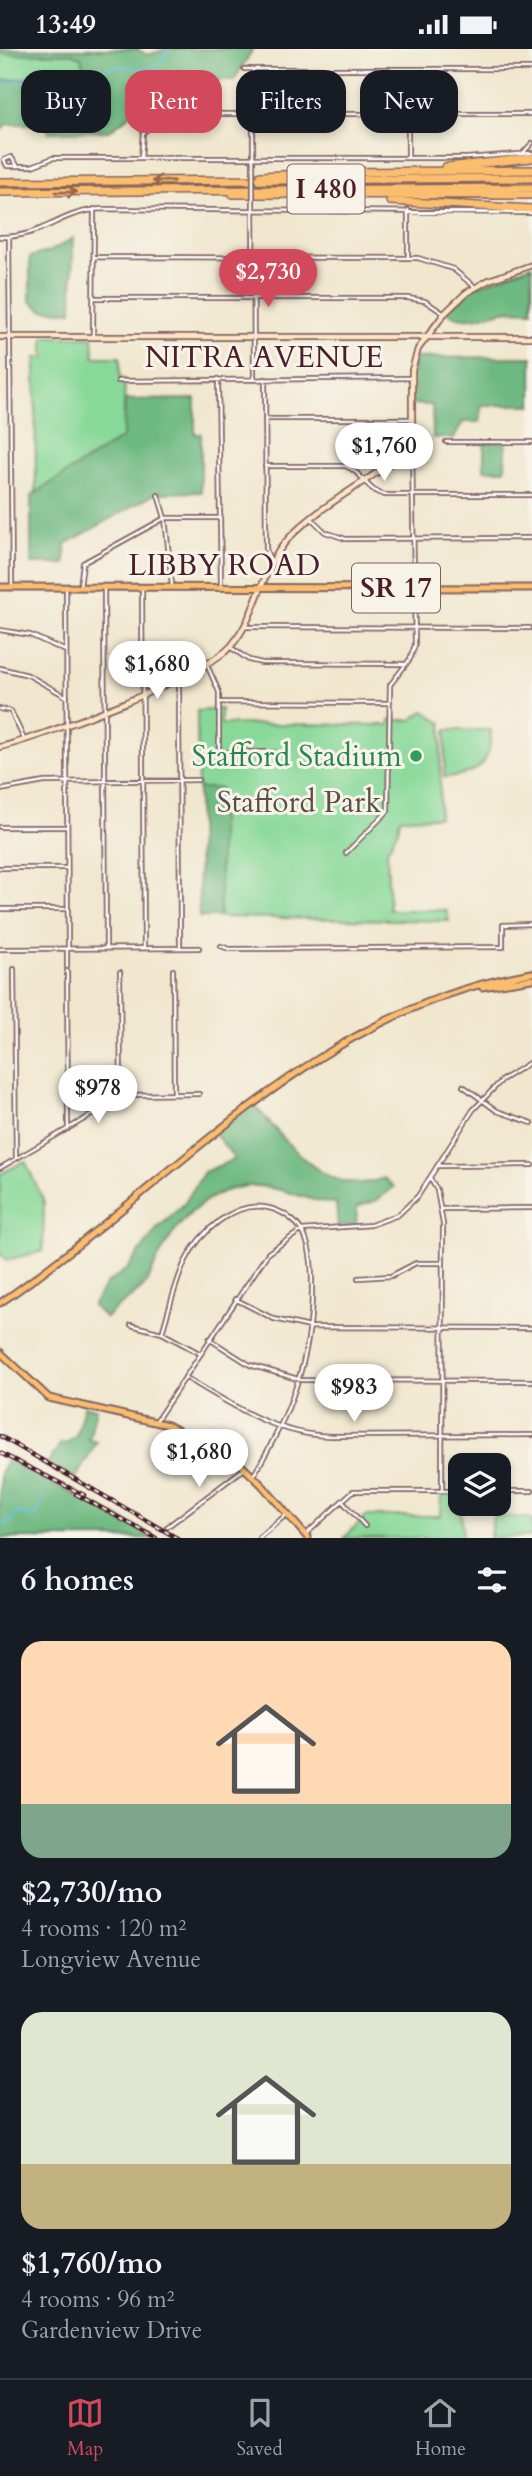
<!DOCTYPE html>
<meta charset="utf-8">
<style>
:root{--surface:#171b24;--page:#242831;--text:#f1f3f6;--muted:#9ea1a6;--line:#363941;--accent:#d1495b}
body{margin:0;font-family:Cardo,serif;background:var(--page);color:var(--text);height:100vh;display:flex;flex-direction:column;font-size:26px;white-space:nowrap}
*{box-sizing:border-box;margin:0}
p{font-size:23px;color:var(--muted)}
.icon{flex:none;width:38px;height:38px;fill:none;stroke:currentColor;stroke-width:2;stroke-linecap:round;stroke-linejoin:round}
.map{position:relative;height:1489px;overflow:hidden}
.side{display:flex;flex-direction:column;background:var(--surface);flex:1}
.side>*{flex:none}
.guide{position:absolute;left:21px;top:21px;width:490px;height:63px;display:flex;gap:14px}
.buttons{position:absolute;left:448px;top:1404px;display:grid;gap:14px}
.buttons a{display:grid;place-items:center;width:63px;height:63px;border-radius:14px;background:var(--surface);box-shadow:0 4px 10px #0003;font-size:35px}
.price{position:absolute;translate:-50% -60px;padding:0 16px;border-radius:24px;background:#fff;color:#222;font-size:23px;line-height:46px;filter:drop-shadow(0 2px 4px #0008)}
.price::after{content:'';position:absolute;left:50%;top:42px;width:21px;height:16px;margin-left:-10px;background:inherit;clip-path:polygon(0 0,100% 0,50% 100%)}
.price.selected{background:var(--accent);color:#fff}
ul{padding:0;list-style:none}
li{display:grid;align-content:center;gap:14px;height:371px;padding:0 21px}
li span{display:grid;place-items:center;height:217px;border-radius:21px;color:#555}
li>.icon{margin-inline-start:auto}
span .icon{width:126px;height:126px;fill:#fffc;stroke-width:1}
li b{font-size:30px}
h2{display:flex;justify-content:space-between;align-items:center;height:84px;padding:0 21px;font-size:30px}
.tag{padding:0 24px;border-radius:21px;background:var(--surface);box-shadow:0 4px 10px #0003;font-size:24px;line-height:63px}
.tag.selected{background:var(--accent);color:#fff}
.status{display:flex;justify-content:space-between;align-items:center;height:49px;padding:0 35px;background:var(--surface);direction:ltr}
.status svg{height:19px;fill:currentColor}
.menu{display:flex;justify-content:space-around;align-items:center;height:98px;border-top:2px solid var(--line);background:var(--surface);font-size:19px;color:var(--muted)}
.menu a{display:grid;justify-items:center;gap:4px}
.menu .selected{color:var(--accent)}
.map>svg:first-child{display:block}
.green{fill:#88d999;stroke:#697c62;stroke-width:2}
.forest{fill:#6eb981;stroke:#5c6c56;stroke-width:2}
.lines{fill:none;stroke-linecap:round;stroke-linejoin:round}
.stream{stroke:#5bbed9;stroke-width:2}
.street-casing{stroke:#846564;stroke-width:6}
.secondary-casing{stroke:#846564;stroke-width:8}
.primary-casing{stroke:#846564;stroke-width:9}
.highway-casing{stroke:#846564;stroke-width:10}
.street{stroke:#fff;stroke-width:2.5}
.secondary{stroke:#fde5c5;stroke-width:4.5}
.primary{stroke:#fbbd6e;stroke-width:5}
.highway{stroke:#fbbd6e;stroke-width:7}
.rail-casing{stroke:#4a1f2b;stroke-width:4.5}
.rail{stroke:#f7f3e8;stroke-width:2;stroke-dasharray:5;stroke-linecap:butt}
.street-bridge-casing{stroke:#846564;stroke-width:6;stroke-linecap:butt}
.street-bridge{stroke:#fff;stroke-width:2.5}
.oneway{stroke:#9a6649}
.leisure-dot{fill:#2e9e5b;stroke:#f7f3e8;stroke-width:2.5}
.labels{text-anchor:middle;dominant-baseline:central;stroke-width:6;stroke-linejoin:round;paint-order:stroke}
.shield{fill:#f7f3e8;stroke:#7e5f64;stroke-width:2}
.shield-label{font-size:28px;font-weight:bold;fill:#4a1f2b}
.street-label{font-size:30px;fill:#4a1f2b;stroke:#f7f3e8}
.leisure-label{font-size:30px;fill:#27864d;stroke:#f7f3e8;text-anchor:end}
.park-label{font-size:30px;fill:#5a4e46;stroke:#f7f3e8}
</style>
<div class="status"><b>13:49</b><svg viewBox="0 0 49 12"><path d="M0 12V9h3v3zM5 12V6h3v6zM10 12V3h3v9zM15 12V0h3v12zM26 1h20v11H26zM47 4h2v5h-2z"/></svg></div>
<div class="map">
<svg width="532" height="1489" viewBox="0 0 532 1489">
<rect width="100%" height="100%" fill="#f7f3e8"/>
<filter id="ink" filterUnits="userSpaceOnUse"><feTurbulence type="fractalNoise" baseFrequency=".0143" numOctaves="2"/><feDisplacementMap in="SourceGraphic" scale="14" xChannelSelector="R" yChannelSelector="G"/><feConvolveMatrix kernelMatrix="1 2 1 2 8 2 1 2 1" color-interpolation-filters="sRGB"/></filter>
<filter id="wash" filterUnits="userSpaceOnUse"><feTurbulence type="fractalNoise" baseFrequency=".00686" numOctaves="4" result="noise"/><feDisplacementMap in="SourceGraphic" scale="28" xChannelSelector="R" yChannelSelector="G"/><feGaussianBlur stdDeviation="1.57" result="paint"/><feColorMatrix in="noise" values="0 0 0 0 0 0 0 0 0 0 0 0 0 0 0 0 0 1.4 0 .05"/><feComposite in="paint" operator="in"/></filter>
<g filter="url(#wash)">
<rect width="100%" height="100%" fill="#f0e7ce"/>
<!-- green -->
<path class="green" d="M0,5H73L81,8L84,20L74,24L0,32Z
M44,288H93L94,308H120V330H125L123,388L36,444L35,309H44Z
M221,660V675L389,676L390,671H411L424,662L442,674L439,768L400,769L398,781L387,801L389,861H446L449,872L220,868L219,739H198L197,662Z
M446,681H491C491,715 479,726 444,728Z
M25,1112L44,1153L43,1202L7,1211L0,1205V1125Z
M441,1446H460L463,1489H344L366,1467H440Z
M493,1466L532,1470V1487L490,1489Z"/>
<!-- forest -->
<path class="forest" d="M0,0H137L147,6L167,0H253L234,31H150V51L109,82L49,83L44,75H7L0,82V32L74,24L84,20L81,8L73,5H0Z
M73,189L72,262L42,261L30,252V208L51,202Z
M532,216V262C522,262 512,260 502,262C481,267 466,275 446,263L475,238Z
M532,308V356H481L480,373H463L454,389H433L432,356L412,355L414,309Z
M195,350V385H201V443L156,444L66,495L65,515H31V447L123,388L125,351Z
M484,393H506L505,421H484Z
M198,739H220V868H199Z
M253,1055C288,1093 326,1152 384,1129L394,1138L377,1151L357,1158L356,1177H338L336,1154C309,1154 285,1138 257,1137C214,1135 181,1167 161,1204C155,1214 151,1229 143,1238C132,1249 117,1256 106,1269L92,1257L106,1235L127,1220L157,1180L184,1155L204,1123L235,1110L215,1085Z
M84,1357L96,1359L89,1391L97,1393L75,1430L46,1417L61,1394L66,1395L76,1387Z
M8,1410L156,1489H0V1424Z"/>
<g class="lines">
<!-- stream -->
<path class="stream" d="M0,34L59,27L73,30L115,17L156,20L169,0
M0,1476L12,1472L17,1463L31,1468L38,1465L44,1447"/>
</g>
</g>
<g filter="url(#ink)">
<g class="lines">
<defs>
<path id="street" d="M244,20H532
M408,21V109
M523,104L532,94
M141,109L143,84L157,71L178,65H532
M18,117L11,108L4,111L7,117H32L53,109H467L532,104
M253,123V21
M253,150L254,329
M408,161V208
M0,188C46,188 59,162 103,160L532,164
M9,188L12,538
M94,208L418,209L453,220L475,238
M94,249H408L425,252L443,264
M93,286L94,160
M218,330L221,536
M265,330L266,500L270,513
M118,332L411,329
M265,370H412
M446,393H532
M265,417H345C363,423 366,442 385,446H532
M158,446L165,469L172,536
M311,469L325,483L346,490L532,489
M66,538L68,900
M80,538L83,514L165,469H218
M104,538L106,900
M142,539L144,899
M245,578L530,579
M0,581L30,586L66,602
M230,598L249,611L262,614L404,615
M207,616L219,643V700L223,703H273
M0,619L28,626L67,648
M179,630L180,899
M219,653L388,654
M0,660L11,662L24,690
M0,741L44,733L198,731
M0,778H67
M346,804L388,762L390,636L410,610L415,596L412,396
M0,819H67
M0,860H67
M221,897L229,900L503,898V876L532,875
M0,900L199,899
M67,900V918
M14,920L16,1109
M173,921L174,1045
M67,922L68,1080
M120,923L121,1049
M463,1037L497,1062L532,1074
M437,1117L532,1116
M0,1119L126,1046L199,1045
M430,1129L437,1141L443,1175L442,1442
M441,1160L532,1159
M358,1229L391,1227L416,1214H443
M235,1250L274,1270L310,1278L532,1279
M131,1276L162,1284L199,1304
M162,1284C169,1261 175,1235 185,1213C199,1184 235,1150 269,1159C286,1163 302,1176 307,1193C312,1208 312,1225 312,1241C312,1310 289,1368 253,1427
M209,1290L250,1316L301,1331L532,1332
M185,1328C232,1356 276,1386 331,1387L532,1386
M156,1372L268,1204L302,1181L371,1176L398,1166L418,1147L473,1061L502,1031L532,1012
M499,1442H532
M342,1452L365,1477
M167,1478L245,1419
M305,1486L353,1442H460
M259,1489L287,1465"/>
<path id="secondary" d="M0,288H532
M0,698C43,688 207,626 232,596C259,563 260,520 289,489C325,451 375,431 412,396V321L418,300L444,265L466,244L489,231L532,216"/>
<path id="primary" d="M0,538L532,539
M482,938L532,930
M0,1254C174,1135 313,960 532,924
M0,1303L49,1349L168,1376L240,1415L262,1436L308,1489"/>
<path id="highway" d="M446,118L532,109
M260,127L349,123L532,121
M0,133L532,129
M0,143L532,139
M233,145L532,146
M390,152L532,160"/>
</defs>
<!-- street casing -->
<use href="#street" class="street-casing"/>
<!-- secondary casing -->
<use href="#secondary" class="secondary-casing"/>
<!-- primary casing -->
<use href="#primary" class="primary-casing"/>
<!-- highway casing -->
<use href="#highway" class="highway-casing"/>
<!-- street -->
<use href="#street" class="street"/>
<!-- secondary -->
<use href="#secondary" class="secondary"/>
<!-- primary -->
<use href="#primary" class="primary"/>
<!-- highway -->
<use href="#highway" class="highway"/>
<defs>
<path id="rail" d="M0,1387L177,1489
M0,1404L84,1446
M76,1445L156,1489"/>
</defs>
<!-- rail casing -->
<use href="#rail" class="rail-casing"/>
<!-- rail -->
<use href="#rail" class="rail"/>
<defs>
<path id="street-bridge" d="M253,150V123"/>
</defs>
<!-- street-bridge casing -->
<use href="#street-bridge" class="street-bridge-casing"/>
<!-- street-bridge -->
<use href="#street-bridge" class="street-bridge"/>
</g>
<!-- one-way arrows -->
<defs><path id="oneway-shaft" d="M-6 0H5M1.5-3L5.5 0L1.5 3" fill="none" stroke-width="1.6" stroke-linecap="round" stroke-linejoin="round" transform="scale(1.75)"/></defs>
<g class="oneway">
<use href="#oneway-shaft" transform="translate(163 132) rotate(180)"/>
<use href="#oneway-shaft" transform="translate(66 143) rotate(-1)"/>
</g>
</g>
<!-- markers -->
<circle class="leisure-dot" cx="416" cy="707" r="7"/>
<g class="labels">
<!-- shield labels -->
<g class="shield">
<rect x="287.5" y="115.5" width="77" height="49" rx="5"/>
<rect x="352" y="514.5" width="88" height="49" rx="5"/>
</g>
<g class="shield-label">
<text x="326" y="140">I 480</text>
<text x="396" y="539">SR 17</text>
</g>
<!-- street labels -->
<g class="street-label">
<text x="264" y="308">NITRA AVENUE</text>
<text x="224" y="516">LIBBY ROAD</text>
</g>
<!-- leisure labels -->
<g class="leisure-label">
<text x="402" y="707">Stafford Stadium</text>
</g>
<!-- park labels -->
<g class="park-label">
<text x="299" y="753">Stafford Park</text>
</g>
</g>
</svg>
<div class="buttons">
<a><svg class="icon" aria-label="layers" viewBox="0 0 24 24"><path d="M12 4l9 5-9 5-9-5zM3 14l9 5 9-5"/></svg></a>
</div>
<b class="price selected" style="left:268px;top:260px">$2,730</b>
<b class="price" style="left:384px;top:434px">$1,760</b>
<b class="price" style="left:157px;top:652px">$1,680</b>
<b class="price" style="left:98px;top:1076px">$978</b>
<b class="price" style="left:354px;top:1375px">$983</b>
<b class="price" style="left:199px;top:1440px">$1,680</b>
<div class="guide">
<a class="tag">Buy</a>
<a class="tag selected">Rent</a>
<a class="tag">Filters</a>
<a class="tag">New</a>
</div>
</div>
<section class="side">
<h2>6 homes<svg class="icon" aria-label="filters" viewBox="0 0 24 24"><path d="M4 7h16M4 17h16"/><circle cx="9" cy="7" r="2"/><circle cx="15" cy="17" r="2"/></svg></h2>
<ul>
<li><span style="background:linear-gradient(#ffd9b3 75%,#7fa58c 0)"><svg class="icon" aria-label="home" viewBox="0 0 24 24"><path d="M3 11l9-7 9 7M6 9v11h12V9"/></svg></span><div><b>$2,730/mo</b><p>4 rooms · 120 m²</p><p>Longview Avenue</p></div></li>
<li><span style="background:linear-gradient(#dfe7d0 70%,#c2b280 0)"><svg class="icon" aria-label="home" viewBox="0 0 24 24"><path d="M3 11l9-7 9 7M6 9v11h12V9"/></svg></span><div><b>$1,760/mo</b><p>4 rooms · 96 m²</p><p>Gardenview Drive</p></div></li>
</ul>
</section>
<nav class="menu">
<a class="selected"><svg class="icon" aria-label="map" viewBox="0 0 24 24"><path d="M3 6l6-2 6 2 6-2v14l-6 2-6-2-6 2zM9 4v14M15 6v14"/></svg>Map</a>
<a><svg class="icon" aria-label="saved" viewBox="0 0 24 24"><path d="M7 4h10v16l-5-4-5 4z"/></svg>Saved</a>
<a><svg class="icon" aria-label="home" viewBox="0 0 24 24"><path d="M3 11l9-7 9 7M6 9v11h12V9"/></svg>Home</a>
</nav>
